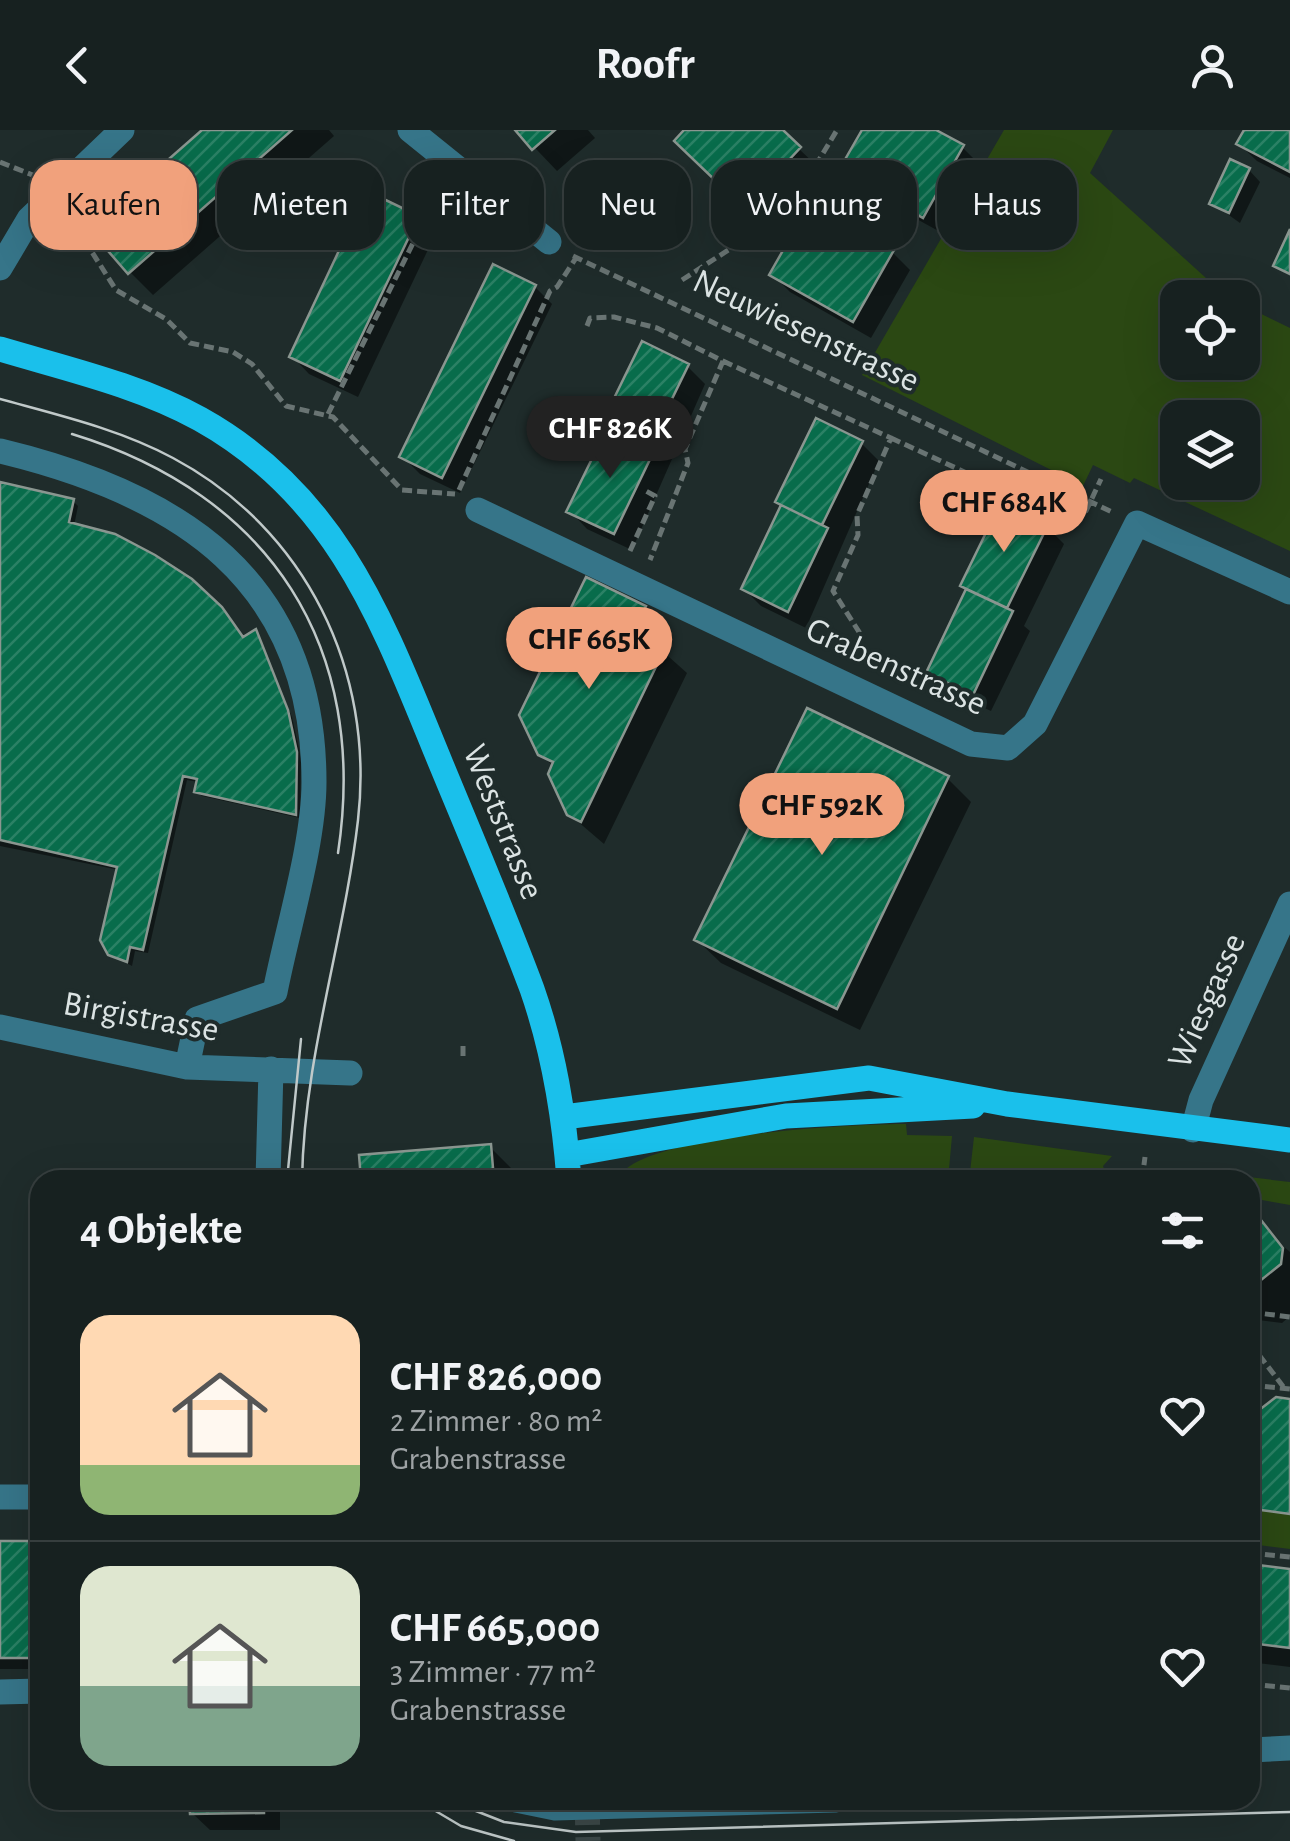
<!DOCTYPE html>
<html lang="de">
<meta charset="utf-8">
<style>
:root{--surface:#172120;--page:#242e2d;--text:#f1f3f6;--muted:#9ea3a5;--line:#363e3e;--accent:#f1a17c}
body{margin:0;font-family:"Alegreya Sans",sans-serif;background:var(--page);color:var(--text);height:100vh;display:flex;flex-direction:column;font-size:38px;white-space:nowrap}
*{box-sizing:border-box;margin:0}
p{font-size:32px;color:var(--muted)}
.icon{flex:none;width:55px;height:55px;fill:none;stroke:currentColor;stroke-width:2;stroke-linecap:round;stroke-linejoin:round}
.map{position:relative;flex:1;overflow:hidden}
.side{position:absolute;left:30px;top:1040px;width:1230px;height:640px;display:flex;flex-direction:column;background:var(--surface);border-radius:30px;box-shadow:0 10px 40px #0002,0 0 0 2px var(--line)}
.side>*{flex:none}
.guide{position:absolute;left:30px;top:30px;width:1230px;height:90px;display:flex;gap:20px}
.tools{position:absolute;left:1160px;top:150px;display:grid;gap:20px}
.tools a{display:grid;place-items:center;width:100px;height:100px;border-radius:20px;background:var(--surface);box-shadow:0 10px 40px #0002,0 0 0 2px var(--line);font-size:50px}
.price{position:absolute;translate:-50% -85px;padding:0 22px;border-radius:35px;background:var(--accent);color:#111;font-size:32px;line-height:65px;filter:drop-shadow(0 2px 5px #0008)}
.price::after{content:'';position:absolute;left:50%;top:60px;width:30px;height:22px;margin-left:-15px;background:inherit;clip-path:polygon(0 0,100% 0,50% 100%)}
.price.active{background:#222;color:#fff}
ul{padding:0;list-style:none}
li{display:flex;align-items:center;gap:30px;height:250px;padding:0 50px}
li+li{border-top:2px solid var(--line)}
li span{display:grid;place-items:center;flex:none;width:280px;height:200px;border-radius:30px;color:#555}
li>.icon{margin-inline-start:auto}
span .icon{width:120px;height:120px;fill:#fffc;stroke-width:1}
li b{font-size:42px}
h2{display:flex;justify-content:space-between;align-items:center;height:120px;padding:0 50px;font-size:42px}
.pill{padding:0 35px;border-radius:30px;background:var(--surface);box-shadow:0 10px 40px #0002,0 0 0 2px var(--line);font-size:35px;line-height:90px}
.pill.active{background:var(--accent);color:#111}
header{display:flex;justify-content:space-between;align-items:center;height:130px;padding:0 50px;background:var(--surface);font-size:45px;font-weight:700}
.map>svg:first-child{display:block}
.green{fill:#2b4813;fill-rule:evenodd}
.shadow{fill:#0007}
.building{fill:url(#building-hatch);stroke:#8a9690;stroke-width:2.5}
.lines{fill:none;stroke-linecap:round;stroke-linejoin:round}
.major-tunnel{stroke:#3b4747;stroke-width:25;stroke-dasharray:25 12;stroke-linecap:butt}
.path{stroke:#697473;stroke-width:5;stroke-dasharray:10 5;stroke-linecap:butt}
.minor{stroke:#367589;stroke-width:25}
.major{stroke:#1ac0eb;stroke-width:25}
.tram{stroke:#c0c9c9;stroke-width:2.5}
.labels{text-anchor:middle;dominant-baseline:central;stroke-width:8;stroke-linejoin:round;paint-order:stroke}
.street-label{font-size:35px;fill:#dbe3e3;stroke:#1f2c2b}
</style>
<header><svg class="icon" aria-label="back" viewBox="0 0 24 24"><path d="M15 5l-7 7 7 7"/></svg>Roofr<svg class="icon" aria-label="person" viewBox="0 0 24 24"><circle cx="12" cy="8" r="4"/><path d="M4 21q1-7 8-7t8 7"/></svg></header>
<div class="map">
<svg width="1290" height="1711" viewBox="0 0 1290 1711">
<defs>
<pattern id="building-hatch" width="6" height="6" patternUnits="userSpaceOnUse" patternTransform="scale(2.5)"><rect width="6" height="6" fill="#086c4b"/><path d="M-1 1l2-2M0 6l6-6M5 7l2-2" fill="none" stroke="#2b8165"/></pattern>
</defs>
<rect width="100%" height="100%" fill="#1f2c2b"/>
<!-- green -->
<path class="green" d="M1004,0H1113L1090,43L1227,167L1178,168V232H1242L1243,175L1290,198V421L1134,348L1130,353L1093,335L1083,356L862,245ZM1178,288H1242V352H1178Z
M906,994L907,1005L952,1006L948,1050H617C635,1004 856,994 906,994Z
M974,1007L1112,1026L1103,1036L1108,1050H1036L970,1042Z
M1172,1038L1290,1052V1075L1250,1068V1050H1170Z
M1250,1366L1261,1380L1290,1384V1419L1250,1414Z"/>
<!-- shadow -->
<path class="shadow" d="M205,0H329L334,6L153,165L130,142Z
M518,0H588L595,8L557,41Z
M688,0H779L817,36L763,93L695,29Z
M864,0H931L962,17L980,35L942,103L859,57L842,40Z
M1247,0H1290V48L1257,31L1239,14Z
M1249,40L1260,52L1240,93L1212,73Z
M417,88L435,105L358,267L309,244L292,226Z
M892,122L910,140L871,208L790,162L772,144Z
M535,157L552,174L460,363L420,344L402,326Z
M687,236L705,254L632,420L587,399L570,381L609,300L604,294Z
M861,313L879,331L806,498L761,476L744,459L783,377L778,372Z
M0,355L73,371L78,376L74,396L243,509L256,502L292,587L301,628L300,688L202,666L196,661L198,652L187,650L148,823L135,821L132,836L110,824L119,740L0,716Z
M1047,397L1064,414L1024,496L1030,501L991,581L946,560L929,542L968,460L963,455Z
M644,478L667,501L659,518L687,543L604,714L569,684L554,637L540,623Z
M948,649L971,672L860,900L721,833L697,810Z
M490,1017L513,1040L514,1050H363Z
M1250,1087L1290,1122V1186L1282,1193L1250,1189Z
M40,1413V1539H0V1414Z
M1250,1437L1290,1442V1537L1257,1533L1250,1526Z
M192,1670H280V1700H210L192,1683Z"/>
<!-- building -->
<path class="building" d="M202,0H292L128,144L89,99Z
M515,0H555L532,20Z
M684,0H783L801,17L744,78L674,11Z
M862,0H936L964,15L923,88L839,40Z
M1244,0H1290V42L1236,14Z
M1230,29L1250,38L1229,83L1209,74Z
M367,61L419,86L340,251L289,227Z
M810,73L894,120L853,192L769,145Z
M1290,99V144L1273,136Z
M493,134L536,155L442,348L399,327Z
M642,211L689,234L648,318L601,295Z
M816,288L863,311L822,395L775,372Z
M607,298L654,321L614,404L566,382Z
M0,352L74,369L69,392L115,404L155,425L192,449L222,477L243,507L256,499L288,580L297,622L296,685L194,662L197,649L183,646L143,820L130,817L127,832L108,825L100,810L117,737L0,710Z
M1001,372L1048,395L1007,478L960,456Z
M781,375L828,398L788,482L741,459Z
M586,447L646,476L633,502L665,518L581,692L567,685L548,644L553,632L538,625L519,585Z
M966,459L1013,481L973,565L926,543Z
M807,578L949,646L837,879L694,810Z
M491,1014L494,1050H361L359,1025Z
M1250,1084L1257,1085L1283,1118L1281,1134L1250,1159Z
M1276,1267L1290,1269V1384L1261,1380L1250,1366V1287Z
M0,1411H40V1528H0Z
M1250,1434L1290,1439V1518L1250,1513Z
M189,1670H264V1683L190,1684Z"/>
<g class="lines">
<!-- major-tunnel -->
<path class="major-tunnel" d="M587,1670L588,1711"/>
<!-- path -->
<path class="path" d="M0,32L35,46
M108,53L119,65L88,94L85,111L116,160L166,189L190,213L233,222L252,234L286,276L333,287L402,360L455,364
M573,126L1114,383
M682,150L750,106L770,76L801,60L837,0
M587,196L590,188L614,187L657,198L723,231L685,319L688,333L650,430
M723,231L891,308L857,385L858,405L833,461L861,505L851,527
M328,284L424,91L449,62
M891,308L1051,382L1086,381L1101,349
M459,360L550,161L557,157L576,128
M630,421L655,366L646,361
M463,916V928
M1142,1050L1145,1027
M1250,1182L1290,1187
M1250,1213L1285,1259
M1250,1255L1290,1259
M1250,1423L1290,1427
M1250,1554L1290,1558"/>
<!-- minor -->
<path class="minor" d="M410,0L549,112
M0,138L29,89L122,0
M0,321C179,364 314,449 314,652C314,714 287,800 275,862L197,889L187,937
M478,380L971,614L1008,618L1035,594L1137,393L1290,462
M0,897L187,937L350,943
M1193,1000L1201,970L1290,774
M268,1050L271,939
M0,1367H40
M0,1562L40,1561
M1250,1620L1290,1618
M516,1670L555,1678L836,1670"/>
<!-- major -->
<path class="major" d="M0,219C67,239 138,255 200,289C340,367 384,496 441,634C472,709 504,784 532,859C554,922 564,983 569,1050
M564,987L869,948L1007,974L1290,1010
M567,1025L786,986L973,976"/>
<!-- tram -->
<path class="tram" d="M0,269C58,285 119,299 173,328C306,399 375,541 358,690C344,811 304,927 302,1050
M72,304C271,365 369,517 338,723
M287,1050L301,909
M417,1670L461,1696L514,1711
M448,1670L504,1692L576,1702L1290,1682"/>
</g>
<g class="labels">
<!-- street labels -->
<g class="street-label">
<text transform="translate(806 201) rotate(25)">Neuwiesenstrasse</text>
<text transform="translate(896 537) rotate(24)">Grabenstrasse</text>
<text transform="translate(503 692) rotate(68)">Weststrasse</text>
<text transform="translate(1207 871) rotate(-66)">Wiesgasse</text>
<text transform="translate(141 887) rotate(10)">Birgistrasse</text>
</g>
</g>
</svg>
<div class="tools">
<a><svg class="icon" aria-label="locate" viewBox="0 0 24 24"><circle cx="12" cy="12" r="6"/><path d="M12 2v4M12 18v4M2 12h4M18 12h4"/></svg></a>
<a><svg class="icon" aria-label="layers" viewBox="0 0 24 24"><path d="M12 4l9 5-9 5-9-5zM3 14l9 5 9-5"/></svg></a>
</div>
<b class="price active" style="left:610px;top:351px">CHF 826K</b>
<b class="price" style="left:1004px;top:425px">CHF 684K</b>
<b class="price" style="left:589px;top:562px">CHF 665K</b>
<b class="price" style="left:822px;top:728px">CHF 592K</b>
<div class="guide">
<a class="pill active">Kaufen</a>
<a class="pill">Mieten</a>
<a class="pill">Filter</a>
<a class="pill">Neu</a>
<a class="pill">Wohnung</a>
<a class="pill">Haus</a>
</div>
<section class="side">
<h2>4 Objekte<svg class="icon" aria-label="filters" viewBox="0 0 24 24"><path d="M4 7h16M4 17h16"/><circle cx="9" cy="7" r="2"/><circle cx="15" cy="17" r="2"/></svg></h2>
<ul>
<li><span style="background:linear-gradient(#ffd9b3 75%,#8fb573 0)"><svg class="icon" aria-label="home" viewBox="0 0 24 24"><path d="M3 11l9-7 9 7M6 9v11h12V9"/></svg></span><div><b>CHF 826,000</b><p>2 Zimmer · 80 m²</p><p>Grabenstrasse</p></div><svg class="icon" aria-label="heart" viewBox="0 0 24 24"><path d="M12 20l-8-8c-3-5 5-10 8-4 3-6 11-1 8 4z"/></svg></li>
<li><span style="background:linear-gradient(#dfe7d0 60%,#7fa58c 0)"><svg class="icon" aria-label="home" viewBox="0 0 24 24"><path d="M3 11l9-7 9 7M6 9v11h12V9"/></svg></span><div><b>CHF 665,000</b><p>3 Zimmer · 77 m²</p><p>Grabenstrasse</p></div><svg class="icon" aria-label="heart" viewBox="0 0 24 24"><path d="M12 20l-8-8c-3-5 5-10 8-4 3-6 11-1 8 4z"/></svg></li>
</ul>
</section>
</div>
